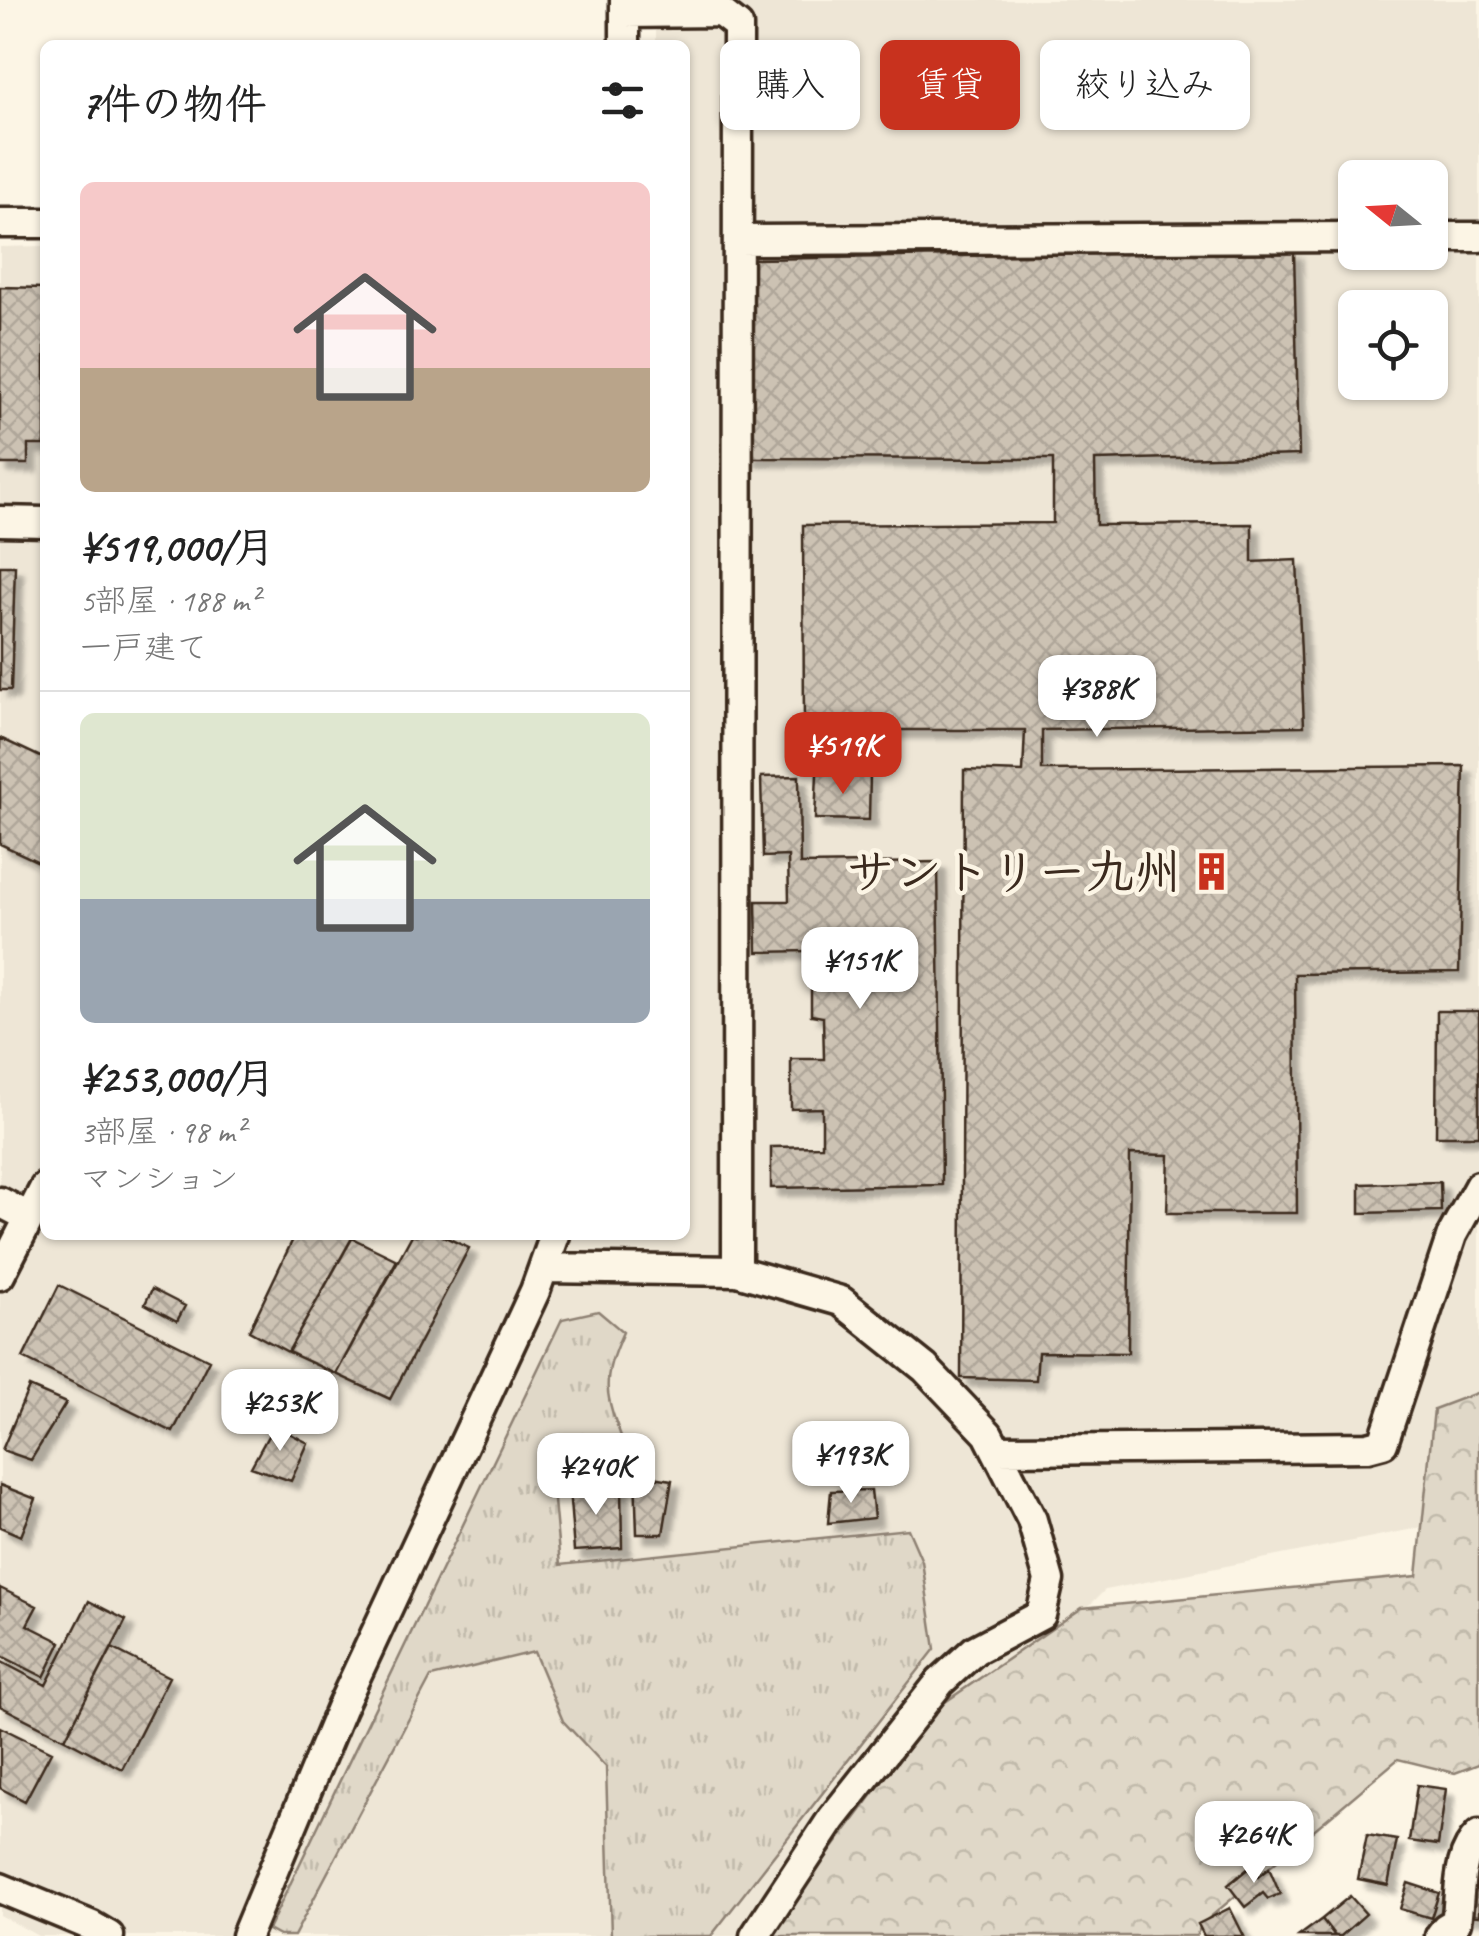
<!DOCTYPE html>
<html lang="ja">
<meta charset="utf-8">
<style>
:root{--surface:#fff;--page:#f2f2f2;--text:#222;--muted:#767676;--line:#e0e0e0;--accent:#c8321e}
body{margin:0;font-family:Caveat,"Klee One",sans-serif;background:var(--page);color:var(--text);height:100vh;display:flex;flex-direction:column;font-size:38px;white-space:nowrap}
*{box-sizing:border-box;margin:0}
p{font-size:32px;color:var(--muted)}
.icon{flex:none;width:55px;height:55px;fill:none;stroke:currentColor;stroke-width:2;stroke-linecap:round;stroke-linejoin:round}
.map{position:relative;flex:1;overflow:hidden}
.drawer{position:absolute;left:40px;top:40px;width:650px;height:1200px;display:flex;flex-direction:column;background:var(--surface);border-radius:15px;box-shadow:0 2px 8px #0004}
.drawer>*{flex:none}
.banner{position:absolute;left:720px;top:40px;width:608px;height:90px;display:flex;gap:20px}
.needle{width:65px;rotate:288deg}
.fabs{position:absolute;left:1338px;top:160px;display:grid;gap:20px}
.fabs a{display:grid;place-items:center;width:110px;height:110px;border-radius:15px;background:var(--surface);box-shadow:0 2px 8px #0004;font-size:50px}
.price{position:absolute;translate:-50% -85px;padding:0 22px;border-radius:20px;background:#fff;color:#222;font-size:32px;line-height:65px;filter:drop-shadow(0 2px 5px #0008)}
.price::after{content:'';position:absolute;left:50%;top:60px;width:30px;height:22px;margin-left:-15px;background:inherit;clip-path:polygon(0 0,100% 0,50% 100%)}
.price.on{background:var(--accent);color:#fff}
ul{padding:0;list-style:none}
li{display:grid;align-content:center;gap:20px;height:530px;padding:0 40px}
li+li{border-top:2px solid var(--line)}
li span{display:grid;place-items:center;height:310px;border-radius:15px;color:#555}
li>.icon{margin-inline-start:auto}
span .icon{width:180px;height:180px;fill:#fffc;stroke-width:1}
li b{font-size:42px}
h2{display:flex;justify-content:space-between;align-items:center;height:120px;padding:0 40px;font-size:42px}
.chip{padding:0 35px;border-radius:15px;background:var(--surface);box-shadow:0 2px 8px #0004;font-size:35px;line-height:90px}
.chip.on{background:var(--accent);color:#fff}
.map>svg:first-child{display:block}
.built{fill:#eee6d6;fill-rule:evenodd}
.grass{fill:url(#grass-tufts);stroke:#8e8173;stroke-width:2.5}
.forest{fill:url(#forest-crowns);stroke:#8e8173;stroke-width:2.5}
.building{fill:url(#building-cross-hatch);stroke:#3b2a1e;stroke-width:2.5;filter:url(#shadow)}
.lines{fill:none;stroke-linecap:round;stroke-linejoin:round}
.minor-casing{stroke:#3b2a1e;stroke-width:35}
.minor{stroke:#fcf5e5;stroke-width:28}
.labels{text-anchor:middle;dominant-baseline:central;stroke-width:9;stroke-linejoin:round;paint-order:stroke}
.poi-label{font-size:48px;font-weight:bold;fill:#3b2a1e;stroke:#fcf5e5;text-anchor:end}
</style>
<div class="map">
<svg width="1479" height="1936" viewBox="0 0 1479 1936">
<defs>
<pattern id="grass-tufts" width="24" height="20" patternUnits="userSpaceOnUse" patternTransform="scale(2.5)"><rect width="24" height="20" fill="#e0d8c8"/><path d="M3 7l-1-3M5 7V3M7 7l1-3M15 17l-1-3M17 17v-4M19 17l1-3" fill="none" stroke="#c1baab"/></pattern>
<pattern id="forest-crowns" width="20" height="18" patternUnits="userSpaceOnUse" patternTransform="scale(2.5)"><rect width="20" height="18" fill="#e0d8c8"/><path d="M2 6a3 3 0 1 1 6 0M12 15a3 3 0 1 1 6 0" fill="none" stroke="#c1baab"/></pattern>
<pattern id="building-cross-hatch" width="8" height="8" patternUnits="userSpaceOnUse" patternTransform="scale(2.5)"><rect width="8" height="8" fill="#ccc2b3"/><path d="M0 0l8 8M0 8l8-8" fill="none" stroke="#b0a79a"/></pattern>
<filter id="shadow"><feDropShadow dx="8" dy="8" stdDeviation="2.5" flood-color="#0004"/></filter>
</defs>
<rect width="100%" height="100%" fill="#fcf5e5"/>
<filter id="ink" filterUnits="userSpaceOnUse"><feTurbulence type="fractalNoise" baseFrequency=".01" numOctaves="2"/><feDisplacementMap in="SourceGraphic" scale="20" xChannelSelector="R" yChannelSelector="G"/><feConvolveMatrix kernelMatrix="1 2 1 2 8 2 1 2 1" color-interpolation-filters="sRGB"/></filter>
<g filter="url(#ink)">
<!-- built -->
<path class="built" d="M656,0H1479V1516L1105,1590L817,1877L773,1936H38L0,1915V247L45,246V1235H685V45H656ZM1355,178H1430V252H1355ZM1355,308H1430V382H1355Z"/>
<!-- grass -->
<path class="grass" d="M598,1311L623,1332C600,1383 605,1394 624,1444L596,1448L552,1479L560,1565L908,1529L922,1561L935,1649L711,1936H611L606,1767L563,1721L534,1652L431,1677L294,1936H279L268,1930L562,1319Z"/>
<!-- forest -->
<path class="forest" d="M1479,1392V1764L1455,1773L1398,1759L1202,1924L1196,1936H772L786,1911L938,1707L1082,1608L1417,1576L1434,1409Z"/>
<!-- building -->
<path class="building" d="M1294,251L1299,455L1095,460L1096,525L1252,524V562L1297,560L1304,726L1042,730V770L1464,766L1459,972L1295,974L1297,1213H1167L1169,1155L1130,1154L1128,1353L1038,1352L1036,1380L961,1378L964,770L1023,772L1025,730H804L803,525L1053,523V459L748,458L752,259Z
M0,287L45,288V445H28V464H0Z
M0,566H15L11,690H0Z
M0,738L45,759V865L0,844Z
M817,773L870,774L869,820L815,819Z
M799,776L800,864L938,862L942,1185L771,1188V1147L822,1146V1108L791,1109V1059H824L823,1017L811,1015V969L916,968V949L757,952L756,901H789L788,856L763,857L761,777Z
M1437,1011H1479V1136H1436Z
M1440,1182L1441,1211L1360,1213V1184Z
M295,1235H354L288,1352L249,1331Z
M412,1235H441L469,1248L390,1399L336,1374Z
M352,1238L397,1260L336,1374L288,1352Z
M59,1285L209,1360L173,1432L23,1358Z
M152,1289L185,1306L177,1321L145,1304Z
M29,1387L66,1403L31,1460L2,1450Z
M274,1425L308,1443L291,1481L251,1467Z
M635,1474L672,1480L663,1534H637Z
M0,1485L36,1499L21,1536L0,1527Z
M621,1485L622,1548L574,1551L569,1488Z
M871,1490L874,1518L828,1523L831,1491Z
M0,1588L37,1606L27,1625L61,1642L44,1677L0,1655Z
M89,1601L126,1620L65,1739L0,1706V1661L46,1685Z
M112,1648L169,1677L122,1769L65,1739Z
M0,1727L51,1752L25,1801L0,1788Z
M1417,1785L1446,1789L1438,1845L1409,1841Z
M1367,1835L1397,1840L1388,1885L1358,1879Z
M1470,1866L1479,1868V1916L1462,1914Z
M1250,1867L1258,1877L1269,1868L1280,1894L1268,1899L1263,1893L1245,1907L1228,1885Z
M1408,1883L1439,1893L1431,1918L1400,1909Z
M1350,1896L1366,1914L1341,1936H1335L1322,1919Z
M1230,1908L1244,1936H1204L1198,1924Z
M1322,1919L1335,1936H1299Z"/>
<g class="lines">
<defs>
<path id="minor" d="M625,0V45
M625,13L720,12L738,26L737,1271
M0,223H45
M1430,237H1479
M738,240L1355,237
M0,521L45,522
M0,1202L29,1217
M544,1268L737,1271L841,1301L925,1368L988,1434L1032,1520L1049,1580L1041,1615L975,1650L940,1682L832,1819L755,1936
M0,1275L45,1187
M997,1450L1368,1447L1383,1443L1452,1235L1479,1186
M0,1888L92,1926L109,1936
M246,1936L341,1708L535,1291L555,1235
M1440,1936L1446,1928L1456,1922C1461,1894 1456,1856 1479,1835"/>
</defs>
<!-- minor casing -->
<use href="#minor" class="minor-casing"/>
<!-- minor -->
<use href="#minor" class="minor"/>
</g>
</g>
<!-- icons -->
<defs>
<symbol id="building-bare" viewBox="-9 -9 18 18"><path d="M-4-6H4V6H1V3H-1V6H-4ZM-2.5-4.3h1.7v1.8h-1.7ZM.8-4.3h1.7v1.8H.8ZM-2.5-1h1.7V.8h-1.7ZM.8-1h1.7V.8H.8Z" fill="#c8321e" stroke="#fcf5e5" stroke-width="2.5" paint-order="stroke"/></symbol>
</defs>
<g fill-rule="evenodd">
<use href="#building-bare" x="1184" y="844" width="55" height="55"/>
</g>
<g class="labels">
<!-- poi labels -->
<g class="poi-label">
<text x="1182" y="872">サントリー九州</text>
</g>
</g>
</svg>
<div class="fabs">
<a><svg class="needle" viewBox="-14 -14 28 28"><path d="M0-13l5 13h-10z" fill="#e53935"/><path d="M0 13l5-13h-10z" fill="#767676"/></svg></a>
<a><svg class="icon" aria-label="locate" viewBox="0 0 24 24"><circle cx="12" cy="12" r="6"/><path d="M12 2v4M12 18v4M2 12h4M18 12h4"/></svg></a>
</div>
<b class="price" style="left:1097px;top:740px">¥388K</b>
<b class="price on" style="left:843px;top:797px">¥519K</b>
<b class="price" style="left:860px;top:1012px">¥151K</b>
<b class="price" style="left:280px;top:1454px">¥253K</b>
<b class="price" style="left:851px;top:1506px">¥193K</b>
<b class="price" style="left:596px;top:1518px">¥240K</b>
<b class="price" style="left:1254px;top:1886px">¥264K</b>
<div class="banner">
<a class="chip">購入</a>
<a class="chip on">賃貸</a>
<a class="chip">絞り込み</a>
</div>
<section class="drawer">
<h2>7件の物件<svg class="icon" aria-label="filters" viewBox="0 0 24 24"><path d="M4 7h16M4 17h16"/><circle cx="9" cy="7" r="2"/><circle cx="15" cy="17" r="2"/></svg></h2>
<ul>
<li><span style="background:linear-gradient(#f6c9c9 60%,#b9a48a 0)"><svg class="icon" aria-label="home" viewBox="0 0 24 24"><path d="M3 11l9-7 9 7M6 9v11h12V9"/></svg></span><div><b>¥519,000/月</b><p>5部屋 · 188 m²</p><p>一戸建て</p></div></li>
<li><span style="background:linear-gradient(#dfe7d0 60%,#9aa5b1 0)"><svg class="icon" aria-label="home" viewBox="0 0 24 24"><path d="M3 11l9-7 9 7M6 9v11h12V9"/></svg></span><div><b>¥253,000/月</b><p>3部屋 · 98 m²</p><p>マンション</p></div></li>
</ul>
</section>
</div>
